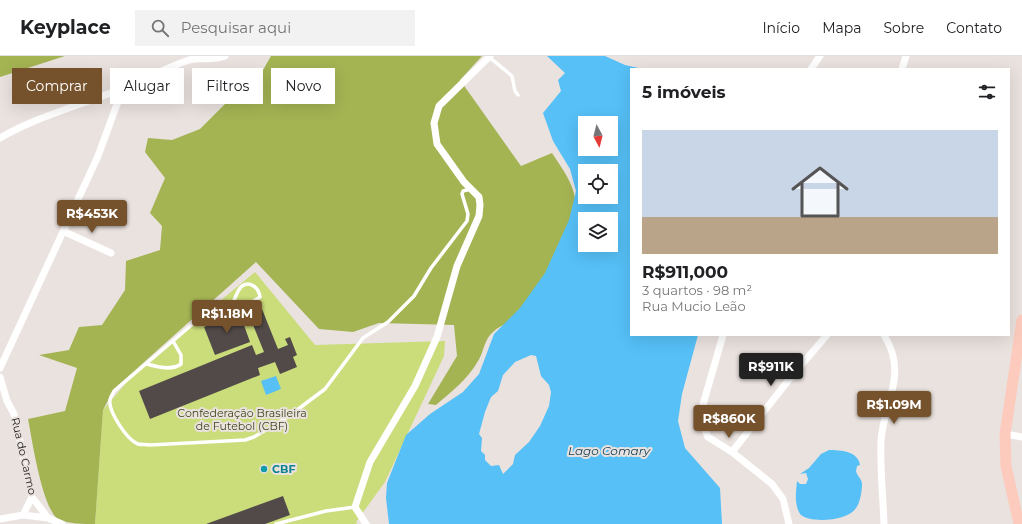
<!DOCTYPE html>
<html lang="pt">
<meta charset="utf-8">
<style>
:root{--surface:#fff;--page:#f2f2f2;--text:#202124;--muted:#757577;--line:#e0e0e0;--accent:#76522c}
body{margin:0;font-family:Montserrat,sans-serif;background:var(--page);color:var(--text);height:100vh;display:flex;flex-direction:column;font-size:15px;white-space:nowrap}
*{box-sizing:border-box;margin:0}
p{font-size:13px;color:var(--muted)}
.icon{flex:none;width:22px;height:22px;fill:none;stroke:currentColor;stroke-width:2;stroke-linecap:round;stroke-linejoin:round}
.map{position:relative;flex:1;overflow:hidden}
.sheet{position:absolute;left:630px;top:12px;width:380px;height:268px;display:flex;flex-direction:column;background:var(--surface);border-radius:0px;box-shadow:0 4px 16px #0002}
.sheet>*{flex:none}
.top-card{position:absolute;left:12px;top:12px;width:380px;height:36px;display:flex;gap:8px}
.needle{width:26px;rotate:173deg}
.tools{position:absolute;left:578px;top:60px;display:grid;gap:8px}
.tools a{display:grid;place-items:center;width:40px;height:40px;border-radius:0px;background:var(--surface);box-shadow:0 4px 16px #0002;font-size:20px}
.price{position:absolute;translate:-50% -34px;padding:0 9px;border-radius:4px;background:var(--accent);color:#fff;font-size:13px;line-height:26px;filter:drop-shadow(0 1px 2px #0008)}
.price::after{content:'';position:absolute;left:50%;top:24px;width:12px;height:9px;margin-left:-6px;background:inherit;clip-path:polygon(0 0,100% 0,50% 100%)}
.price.current{background:#222;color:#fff}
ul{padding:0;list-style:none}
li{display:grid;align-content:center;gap:8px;height:212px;padding:0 12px}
li span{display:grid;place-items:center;height:124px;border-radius:0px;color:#555}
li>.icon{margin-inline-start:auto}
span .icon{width:72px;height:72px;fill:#fffc;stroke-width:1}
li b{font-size:17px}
h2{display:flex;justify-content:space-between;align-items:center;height:48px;padding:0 12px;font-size:17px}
.chip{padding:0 14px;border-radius:0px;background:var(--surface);box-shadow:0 4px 16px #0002;font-size:14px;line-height:36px}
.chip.current{background:var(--accent);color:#fff}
header{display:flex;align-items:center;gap:24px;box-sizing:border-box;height:56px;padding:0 20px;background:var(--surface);border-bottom:1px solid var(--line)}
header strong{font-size:19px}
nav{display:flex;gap:22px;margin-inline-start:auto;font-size:14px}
.search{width:280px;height:36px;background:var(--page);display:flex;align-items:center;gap:10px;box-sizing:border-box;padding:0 14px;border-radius:0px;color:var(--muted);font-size:15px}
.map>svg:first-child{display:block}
.green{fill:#cbdc7b}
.forest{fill:#a4b453}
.water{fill:#56c0f7;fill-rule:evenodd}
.building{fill:#524a49}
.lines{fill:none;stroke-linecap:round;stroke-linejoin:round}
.service{stroke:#fff;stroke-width:3.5}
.minor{stroke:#fff;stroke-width:7}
.primary{stroke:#fdcbbe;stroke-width:11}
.culture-dot{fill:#0f9aa8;stroke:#eae2de;stroke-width:1.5}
.labels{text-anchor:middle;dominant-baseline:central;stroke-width:4;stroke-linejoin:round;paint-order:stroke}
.park-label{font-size:11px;fill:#3d441b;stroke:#eae2de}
.street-label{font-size:11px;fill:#272423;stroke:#eae2de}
.culture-label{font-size:11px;font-weight:bold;fill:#0d838f;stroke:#eae2de;text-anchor:start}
.water-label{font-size:12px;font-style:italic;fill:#134157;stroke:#eae2de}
</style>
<header>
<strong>Keyplace</strong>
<div class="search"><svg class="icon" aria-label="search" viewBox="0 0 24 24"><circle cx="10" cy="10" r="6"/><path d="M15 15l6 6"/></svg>Pesquisar aqui</div>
<nav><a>Início</a><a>Mapa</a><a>Sobre</a><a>Contato</a></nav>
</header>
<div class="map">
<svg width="1022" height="468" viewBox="0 0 1022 468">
<rect width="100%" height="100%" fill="#eae2de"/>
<!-- green -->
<path class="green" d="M255,216L315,289L445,285L444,300L385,426L356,466L357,468H95L103,354L137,314Z"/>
<!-- forest -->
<path class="forest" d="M0,0H65L0,21Z
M271,0H482L460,24L521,110L552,97C561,111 573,126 575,143C576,171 542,240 522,259C514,266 501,268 493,276C484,283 484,296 478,305C469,322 450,337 436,349L428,348L457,300L454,269L379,267L353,276L319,273L256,206L114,333L103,354L95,468C83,468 69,468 58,463C42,452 32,383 28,363L65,355L77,312L39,299L69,294L79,271L102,269L125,234L126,205L160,194L162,170L150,157L165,122L145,96L148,82L172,84L200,73L225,48L255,28Z"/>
<!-- water -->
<path class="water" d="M547,0H605L625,9L643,13H631V279H698L682,338L678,365L685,392L720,432L722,468H389L386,442L387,427L406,379L430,358L463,336L479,318L494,278L520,252L545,217L569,164L576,135L570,113L553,85L543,57L561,35L558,24L565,17ZM585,67H611V93H585ZM585,115H611V141H585ZM585,163H611V189H585ZM531,299L536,300L541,320L549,329L551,336L549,350L540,370L529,386L515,399L513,408L503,418L499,409L491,410L485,404V399L481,395L482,382L479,378L485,356L491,341L498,335L503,319L515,306Z
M276,320L281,333L266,339L261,325Z
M829,394C840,394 858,395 860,409L857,410L856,415C857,420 862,423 862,428C862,435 860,447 856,452C848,465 810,468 800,458C794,448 796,436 797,425L800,428H806L808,423L806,417L800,418L809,412L821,398Z"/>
<!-- building -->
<path class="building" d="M262,253L278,293L288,289L285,283L290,281L297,299L293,301L297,311L280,318L275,306L258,312L260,319L150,363L139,335L252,289L256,299L264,296L249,259Z
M240,258L250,286L215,299L204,271Z
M283,440L290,459L265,468H206Z"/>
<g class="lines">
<!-- service -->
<path class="service" d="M489,1L512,20L515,35L518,39
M233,247C235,242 238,233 242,230C251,224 259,233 260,241L252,246L233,247L210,257L194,267L114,335C113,338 110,341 110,344C108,355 127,384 138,388C141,389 146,388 150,389L245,384L254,381L289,360L325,333L363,282L388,266L414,240L431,212L467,165L468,158L462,138L463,135L471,133
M147,308C157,311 172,315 181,308V299L173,285
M276,468L326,455L355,451"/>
<!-- minor -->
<path class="minor" d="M811,13L820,0
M902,13L906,0
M0,82C38,60 81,49 121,33C144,24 165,12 189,4C200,1 213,5 225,0
M65,176L111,197
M723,279L702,352L704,372L708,381L732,396L772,428L783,443L789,468
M884,279C909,319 883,347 881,385C880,413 883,441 884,468
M0,312L98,100L123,32
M0,321L7,345L14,358L32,441L48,462L62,468
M1005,378L1022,381
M732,396L791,321L827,279
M23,459L48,462
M0,463L23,459L32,441
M366,468L355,451L370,406L415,330L437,281L457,210L479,160L480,149L479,141L464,126L437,88L434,67L439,50L490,0"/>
<!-- primary -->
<path class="primary" d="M1019,468L1006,410L1005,378L1022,264"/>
</g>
<!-- markers -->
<circle class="culture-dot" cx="264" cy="413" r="4"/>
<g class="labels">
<!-- park labels -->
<g class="park-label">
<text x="242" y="357">Confederação Brasileira<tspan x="242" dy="13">de Futebol (CBF)</tspan></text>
</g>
<!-- street labels -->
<g class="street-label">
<text transform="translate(24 400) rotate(77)">Rua do Carmo</text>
</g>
<!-- culture labels -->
<g class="culture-label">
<text x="272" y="413">CBF</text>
</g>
<!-- water labels -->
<g class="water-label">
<text x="609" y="394">Lago Comary</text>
</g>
</g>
</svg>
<div class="tools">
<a><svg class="needle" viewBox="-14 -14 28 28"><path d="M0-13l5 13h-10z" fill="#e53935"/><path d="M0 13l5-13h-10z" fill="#757577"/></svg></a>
<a><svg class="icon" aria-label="locate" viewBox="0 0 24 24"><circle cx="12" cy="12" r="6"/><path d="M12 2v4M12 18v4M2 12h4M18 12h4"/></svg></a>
<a><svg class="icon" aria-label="layers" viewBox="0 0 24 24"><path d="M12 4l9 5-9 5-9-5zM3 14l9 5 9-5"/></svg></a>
</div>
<b class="price" style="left:92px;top:178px">R$453K</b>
<b class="price" style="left:227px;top:278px">R$1.18M</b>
<b class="price current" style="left:771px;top:331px">R$911K</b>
<b class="price" style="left:894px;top:369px">R$1.09M</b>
<b class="price" style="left:729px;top:383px">R$860K</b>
<div class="top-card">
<a class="chip current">Comprar</a>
<a class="chip">Alugar</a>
<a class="chip">Filtros</a>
<a class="chip">Novo</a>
</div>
<section class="sheet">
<h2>5 imóveis<svg class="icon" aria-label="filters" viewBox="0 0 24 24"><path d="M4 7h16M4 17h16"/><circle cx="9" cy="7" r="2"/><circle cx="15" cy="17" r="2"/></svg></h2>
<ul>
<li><span style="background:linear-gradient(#c9d6e8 70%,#b9a48a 0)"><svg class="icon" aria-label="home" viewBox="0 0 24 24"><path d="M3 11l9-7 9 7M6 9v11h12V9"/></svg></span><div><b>R$911,000</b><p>3 quartos · 98 m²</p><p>Rua Mucio Leão</p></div></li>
</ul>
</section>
</div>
